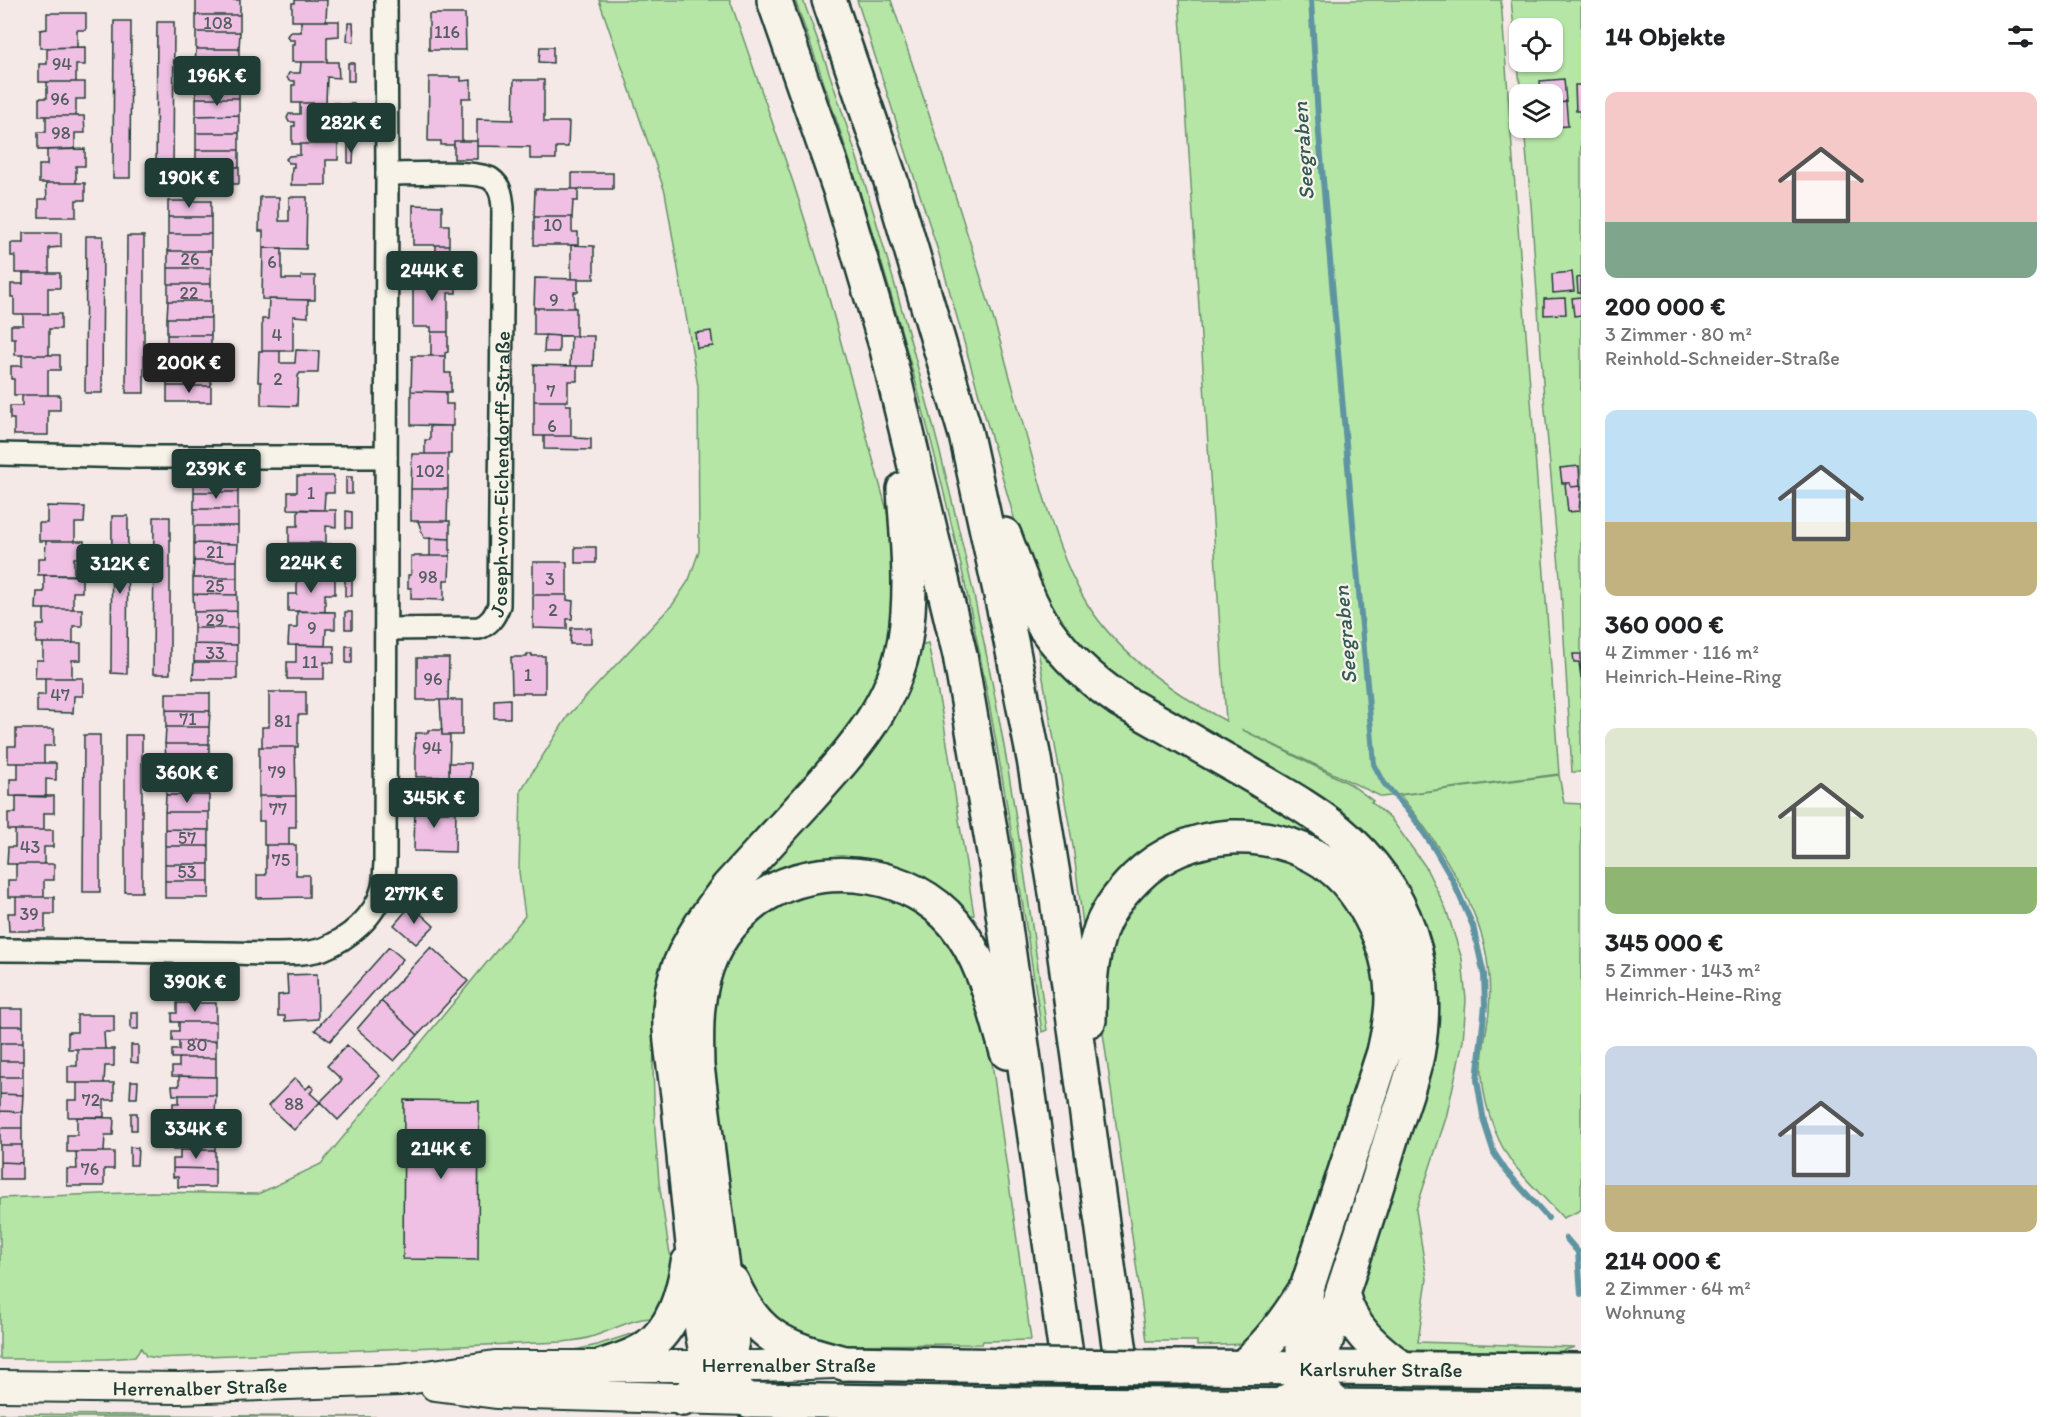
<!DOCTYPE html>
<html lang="de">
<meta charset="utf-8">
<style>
:root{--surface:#fff;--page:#f6f6f6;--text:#202124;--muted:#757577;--accent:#1f3d34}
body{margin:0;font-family:Itim,sans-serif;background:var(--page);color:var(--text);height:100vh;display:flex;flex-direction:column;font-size:22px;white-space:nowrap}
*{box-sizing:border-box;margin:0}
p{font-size:20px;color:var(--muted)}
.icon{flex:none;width:33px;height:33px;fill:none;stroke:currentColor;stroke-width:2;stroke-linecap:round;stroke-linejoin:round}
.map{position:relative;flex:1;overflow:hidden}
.sheet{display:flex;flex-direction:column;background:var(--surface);width:480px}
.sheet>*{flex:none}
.tools{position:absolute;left:1509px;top:18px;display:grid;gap:12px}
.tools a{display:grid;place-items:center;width:54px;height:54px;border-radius:12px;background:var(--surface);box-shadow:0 2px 4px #0004;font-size:30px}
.price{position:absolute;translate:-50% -51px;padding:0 14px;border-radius:6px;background:var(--accent);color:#fff;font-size:20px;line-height:39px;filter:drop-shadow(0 2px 3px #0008)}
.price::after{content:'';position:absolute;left:50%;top:36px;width:18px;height:14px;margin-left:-9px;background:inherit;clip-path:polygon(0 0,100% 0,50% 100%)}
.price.selected{background:#222;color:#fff}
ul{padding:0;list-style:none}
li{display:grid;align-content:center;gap:12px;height:318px;padding:0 24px}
li span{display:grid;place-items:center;height:186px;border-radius:12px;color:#555}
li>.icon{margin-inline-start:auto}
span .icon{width:108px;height:108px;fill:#fffc;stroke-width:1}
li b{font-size:26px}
h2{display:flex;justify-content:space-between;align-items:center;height:72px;padding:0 24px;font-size:26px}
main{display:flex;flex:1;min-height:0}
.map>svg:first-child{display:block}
.green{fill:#b6e6a6;stroke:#6a926d;stroke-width:1.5;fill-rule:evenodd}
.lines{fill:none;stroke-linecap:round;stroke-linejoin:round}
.stream{stroke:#5f95a1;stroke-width:6}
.building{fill:#efc0e3;stroke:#1f3d34;stroke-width:1.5}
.minor-casing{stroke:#1f3d34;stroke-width:26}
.secondary-casing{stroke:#1f3d34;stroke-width:34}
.primary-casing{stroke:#1f3d34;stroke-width:38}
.motorway-casing{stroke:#1f3d34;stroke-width:38}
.minor{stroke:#f7f3e8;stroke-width:21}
.secondary{stroke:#f7f3e8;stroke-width:30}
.primary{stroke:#f7f3e8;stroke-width:33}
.motorway{stroke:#f7f3e8;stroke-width:33}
.primary-bridge-casing{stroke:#1f3d34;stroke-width:38;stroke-linecap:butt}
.primary-bridge{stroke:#f7f3e8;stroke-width:33}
.labels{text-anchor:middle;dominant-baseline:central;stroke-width:4.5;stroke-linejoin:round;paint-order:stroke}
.number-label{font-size:18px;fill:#535e60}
.street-label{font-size:21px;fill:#1f3d34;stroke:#f7f3e8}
.water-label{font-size:22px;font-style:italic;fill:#345a58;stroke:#f7f3e8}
</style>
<main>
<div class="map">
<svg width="1581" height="1417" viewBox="0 0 1581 1417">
<rect width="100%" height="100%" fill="#f5e9e7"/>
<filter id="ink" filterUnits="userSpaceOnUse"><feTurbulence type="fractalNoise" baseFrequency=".0167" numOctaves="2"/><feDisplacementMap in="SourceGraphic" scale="12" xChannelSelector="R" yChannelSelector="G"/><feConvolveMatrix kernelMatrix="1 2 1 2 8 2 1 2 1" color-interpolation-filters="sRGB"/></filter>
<g filter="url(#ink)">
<!-- green -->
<path class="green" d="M599,0H730L794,185L825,284L886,507L901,575L881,684L656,1022L653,1066L655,1131L659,1182L668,1243L673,1269L655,1318C634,1317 611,1331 591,1337C582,1340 572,1341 563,1342L157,1358L146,1356L141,1348L135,1357L107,1359H0V1198L150,1192L258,1194L321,1164L525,916L519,872L521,790L568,716L673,604L689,580L699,551L698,386L665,192Z
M795,0H803C839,95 868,192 896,289C933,419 966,550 992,682C1015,797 1030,914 1047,1030L1042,1032C1022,898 1002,764 975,631C931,417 869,206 795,0Z
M857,0H891C929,113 966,226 1000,341C1013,387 1025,434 1039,480C1051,522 1063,564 1086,602C1118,654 1173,693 1226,721L1179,0H1501L1559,774L1382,797L1241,729L1350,784L1373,801L1371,802L1392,820L1425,866L1446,909L1462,959L1466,1000L1463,1041L1446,1118L1416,1210L1427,1279L1418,1342L1575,1347L1558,1352L1399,1350L1388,1345L1355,1294L1429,1055L1404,892L1129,693L1054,621L1028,567L939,254Z
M1511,0H1581V772H1572L1561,589L1544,398L1531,204L1524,128H1552V94H1521ZM1520,28H1552V62H1520Z
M1034,628L1074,675L1107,703L1303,817C1379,875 1428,947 1410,1046C1403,1081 1390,1117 1378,1151C1360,1206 1342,1260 1326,1316L1318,1313L1394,1080C1404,1044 1412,1006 1404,968C1401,950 1393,933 1384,918C1352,859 1305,829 1237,828C1224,828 1209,826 1196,830C1160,840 1122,867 1103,899C1096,909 1092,920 1087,931L1084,933L1073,846Z
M928,643L944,724L974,915L966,917L844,861L704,953L703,942L889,713L921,645Z
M1559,775L1564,803L1581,804V1210L1563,1218C1546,1199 1526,1181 1511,1161C1494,1137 1481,1096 1482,1067C1482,1049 1487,1030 1489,1012C1490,998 1490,981 1488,967C1483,910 1436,839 1400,795Z
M1233,849L1302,864L1341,894L1374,958L1376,1005L1371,1042L1281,1312L1243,1344L1197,1346V1341H1147L1101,1019L1107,949L1139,890L1181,862Z
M854,889L881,892L920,910L950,937L985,1013L1031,1340L983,1341L982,1344L818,1345L789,1338L741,1285L709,1039L719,972L745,929L778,904L816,892Z
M643,1330L614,1353L557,1354L597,1345Z
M0,1414L388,1417H0Z"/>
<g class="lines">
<!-- stream -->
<path class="stream" d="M1311,0L1319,134L1374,764L1384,783L1414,818L1434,848L1452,879L1473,926L1484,975L1485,1005L1477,1080L1484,1122L1494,1153L1506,1171L1548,1218
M1566,1238L1578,1252L1581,1294"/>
</g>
<!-- building -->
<path class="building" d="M196,0H240V15H196Z
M295,0H327L326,21H292V3H295Z
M47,13H86V30H77V47L40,48V30L47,29Z
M429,14H465L466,50H429Z
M196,15H240V32H196Z
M114,21H131L130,178H113Z
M301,21H339V36L327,37V62H292V44H295V40H289L287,36L290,32H301Z
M157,22H174L173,179H156Z
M348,23H353L354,42L347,41Z
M196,32H240L239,49H196Z
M85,47V65H76V82H39V64H47V48Z
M540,47H553V63L539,62Z
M196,49H239V65H195Z
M301,62H338L339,78L327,77L326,103H292V85H295V81H289L287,77L289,73H300Z
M348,63H354V81H348Z
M195,65H239V81H195Z
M429,77H461V81L471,80V98H462V141H454V145H441V141H428Z
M1564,79L1566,102L1557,103L1556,97H1553V93L1541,94L1540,81Z
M514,80H544V122H569L568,147H556V159H530V147L477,146V119L513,120Z
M195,81H239V98H196Z
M47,82H85V99H76V116H39V98H47Z
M1575,85H1581V123L1580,111H1576Z
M196,98H239V115L196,116Z
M1566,102L1568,126L1555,127L1554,120H1552V104Z
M300,103H338V119L326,118V144H292V126H295V122H289L287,118L289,114H300Z
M348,104H354V122H348Z
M239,115V133H196V116Z
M46,116H84L85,133H75V149L38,150V132H46Z
M196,133H239V150H196Z
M454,141H477V159H454Z
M300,144H338V160H326V185H291L292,167H294V163H289L286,159L289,156L300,155Z
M348,145H354L353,163H348Z
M85,149V166H76V183H39V165H47V150Z
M196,150H239V167H196Z
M196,167H239V184H196Z
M572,173H613V189H572Z
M46,183H85V200H76V217H39V199H47Z
M535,189H578V201H573L572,217H534Z
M260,197H279V221H289V197H307L306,249L263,248V231H259Z
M168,201H211V217H168Z
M413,205L442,206V225H449V245H413Z
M168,217H211V234H168Z
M534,217H572V232H578V245H534Z
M23,233H61V247L49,248V273H15V256H11V243H23Z
M168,234H211V251H168Z
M86,236H103L102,393H85Z
M127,236H144V393H126Z
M436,245H449L448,254H459V277H430V257H436Z
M571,245L594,246V279H571Z
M263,248H282V279H301V276H315V300L262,299Z
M168,251H211V268H168Z
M168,268H211V284H168Z
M1572,272L1574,291L1553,293L1552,274Z
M23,273H60V288H48V314H14V297H11V284H23Z
M413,277H456V293H448V332H431V327H413Z
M1581,277V293H1578L1577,278Z
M535,278L578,279V292H574V308H534Z
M168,284H211V301H168Z
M1581,297V315L1574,316L1572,298Z
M1565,298L1566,314L1544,315V299Z
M269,299L308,300V317L293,316V351H262V319H268Z
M168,301H211V318H167Z
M534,308H576V336L534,335Z
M23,314H61V329H49V355H15V338H11V325H23Z
M167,318H211V335H167Z
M711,331L713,346L697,348L695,333Z
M431,332H448V352L445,353V356H431Z
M167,335H211V352H167Z
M545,335L559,336V352H544Z
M571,336H594L593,366H570Z
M296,350L319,351L318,373H300L298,376L297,406L261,405V382H258L259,351H280V363H295Z
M167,352H211V369H167Z
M22,355H60V370H48V395H14V379H11V366H22Z
M412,356H445V373H451V392L411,391Z
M534,365L577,366V381H568V401H534Z
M167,369H211V386H167Z
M167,386H211V402H167Z
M411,391L446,392V404H453V426L411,425Z
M22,395H60V410H48V435H14V419H10V406H22Z
M534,401H565L566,405H571V436H534Z
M430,426H451V454H425V440H430Z
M544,436H576V438L591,439V450L544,449Z
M412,454H448V489H411Z
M1579,466L1580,486L1571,487L1570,483H1562L1560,468Z
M194,475H238V492H194Z
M297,476H334V493H325L324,510L288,509V492H297Z
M346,477H352V494H346Z
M1565,483H1570L1571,487L1581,486L1579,511L1568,512Z
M411,489H448L447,521H411Z
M194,492H238V509H194Z
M47,506L85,507L84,523H75V541H39V523H47Z
M194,509H238V526H194Z
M298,510H336V527L326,526V543H289V526H298Z
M346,511L352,512V528H346Z
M112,516H128L127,674L111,673Z
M154,517H170V674H153Z
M418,521H450V539L424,538Z
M194,526H238V544L194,543Z
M430,538L450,539V556H430Z
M46,541H84V558H74V575H38V558H45Z
M194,543L238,544L237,561H194Z
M298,543L335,544V561L326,560L325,577H288L289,560H297Z
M346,545H352V562H345Z
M575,547H596V563H575Z
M411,556H450L449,580H444V600L411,599V588H408V575H411Z
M194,561H237V578H193Z
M533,562H567V595H533Z
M44,575L82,576V592H73V609H36L37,592H44Z
M297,577L335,578V594H325V612L288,611V594H297Z
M193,578H237V595L193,594Z
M345,579H352V596H345Z
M193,594L237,595V611L194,612Z
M533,595H567V600L573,601L572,619H567V629L533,628Z
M44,609H82V626H73V643H36L37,625H44Z
M237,611V628H194V612Z
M297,611L335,612V629H326L325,646L288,645L289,628H297Z
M345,612H352V629H345Z
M194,628H237V645L194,644Z
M571,628H591V644H570Z
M43,643H81V660H72V678H35L36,660H43Z
M194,644L237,645V662H194Z
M296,645L334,646V663L324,662V679H287V662H296Z
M346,646H352V663H346Z
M527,654H532V656H545V693H512L511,657H527Z
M1573,654H1581V678L1579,662H1574Z
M417,658H449L448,700H417Z
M194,662H237V679H193Z
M45,678H83V696H74L73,713L37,712V695H45Z
M269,692H306V715H298V747H262V727H269Z
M166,693H210V711L166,710Z
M510,699V718H494V700Z
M440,700H462V735H442Z
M166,710L210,711L209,727H166Z
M166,727H209V744H165Z
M16,729H54V746H44V763H8V746H16Z
M428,730H442V735H450L449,777H416V754H414L416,733H428Z
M84,735H100V892H83Z
M125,735H142V892H125Z
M165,744H209V761H166Z
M259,747H295L296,796H259Z
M166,761H209V778H166Z
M18,763H56V780L46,779V797L10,796V779H18Z
M449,763H471L470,791H442V777H449Z
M166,778H209V795H166Z
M166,795H209V812H165Z
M16,796H54V813H44V830H8V813H16Z
M259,796H296V827H289V845H264V821H259Z
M415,803H440L439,812H456L455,852L414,851Z
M165,812H209V830L165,829Z
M165,829L209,830V846H165Z
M15,830H53V847H44V864H7L8,847H15Z
M266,845H296V875H309V897L257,898V875H266Z
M165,846H209V864H165Z
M16,864H54V880H44V897H8V880H16Z
M165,864H209V881H165Z
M165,881H209V898H165Z
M16,897H54V914H45V931H9L8,913H16Z
M411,905L434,926L416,944L394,925Z
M389,947L403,959L330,1041L315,1030Z
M431,947L468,981L418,1035L381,1001Z
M317,974L318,1019L285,1021V1016H278V995L288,994L287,975Z
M381,1001L418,1035L394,1061L357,1029Z
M177,1003H216V1022H172V1013H177Z
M0,1009H23V1026H0Z
M131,1012H138V1029H131Z
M77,1015H114V1032H104L105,1049H68V1032H77Z
M179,1022H216V1041H172V1031H179Z
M0,1026H23V1043H0Z
M179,1041H216V1058H172V1050H179Z
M0,1043H23V1061H0Z
M131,1045H138V1063L131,1062Z
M347,1045L380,1076L338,1120L320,1102L342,1080L327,1066Z
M77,1049H114V1066H105L104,1083H68V1066H77Z
M179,1058H216V1077L172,1076V1067H179Z
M0,1061H23V1077H0Z
M179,1076L216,1077V1095H173L172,1086H179Z
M0,1077H23V1095L0,1094Z
M295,1078L306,1089L310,1085L314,1089L310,1093L320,1102L294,1130L268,1106Z
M131,1081H138L137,1098H130Z
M77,1083H114V1100H104V1117H68V1100H77Z
M0,1094L23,1095L22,1112L0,1111Z
M179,1095H216L215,1113H173V1103H179Z
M404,1100L479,1101L478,1260L403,1259Z
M0,1111L22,1112V1128H0Z
M131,1113H137V1130H131Z
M179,1113H215V1131H173V1122H179Z
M77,1117L114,1118L113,1135H105L104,1152H67V1135H77Z
M0,1128H22V1145H0Z
M180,1131H215V1150H173V1140H180Z
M0,1145H22V1163L0,1162Z
M130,1147L138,1148L137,1165H130Z
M180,1150H215V1169L173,1168V1159H180Z
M76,1152H114V1169H104V1186H67V1169H77Z
M0,1162L22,1163V1179H0Z
M173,1168L215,1169V1187H178V1177H173Z"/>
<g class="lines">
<defs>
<g id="minor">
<path d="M0,454L139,457H386"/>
<path id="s1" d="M386,629L479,628C490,624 495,616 499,605L503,208C502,196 501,186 491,179C478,170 406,174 387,174"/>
<path d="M0,950C76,950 152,952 227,953C253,953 300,957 323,949C348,939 375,917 382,890C385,882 384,872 385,863L387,174L386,0"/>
</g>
<g id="secondary">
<path d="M435,1385L496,1393L748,1400"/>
<path id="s2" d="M0,1386L179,1388L400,1380L495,1366H758L833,1363"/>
</g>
<g id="primary">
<path d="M844,1363L1016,1366"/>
<path id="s3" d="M1180,1367L1581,1370"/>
<path d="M748,1400L1022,1404"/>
<path d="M1187,1405L1581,1408"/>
</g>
<path id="motorway" d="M774,0L841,193L887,349L960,655L996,864L1075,1417
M829,0L891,181L966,435L1011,641L1034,759L1057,899L1129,1417
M1004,535C1016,566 1027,601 1046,629C1066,657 1092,681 1120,700C1162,724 1204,748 1246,772C1278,791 1310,808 1338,831C1407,888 1433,968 1417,1055C1411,1084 1399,1113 1390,1142C1375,1193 1359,1243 1342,1293C1351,1329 1375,1348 1403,1369
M1089,1020C1089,991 1090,962 1099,934C1105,913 1121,893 1136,878C1161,853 1196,839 1231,837C1259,836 1289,842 1314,856C1361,881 1392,947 1392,998C1392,1017 1388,1034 1384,1052L1307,1288C1304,1317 1296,1354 1313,1380C1320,1390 1330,1399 1339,1407
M732,1282C757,1339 787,1348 844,1363
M603,1366C617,1361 633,1357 646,1348C674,1328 683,1294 688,1263
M1243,1367C1270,1342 1284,1323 1304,1292
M683,1399C708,1385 729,1369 732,1339L697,1066C696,1028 695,990 712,954C724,928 748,903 774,890C831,861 912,873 954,923C984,960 994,1008 1007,1052
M748,1400C735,1390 719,1380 712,1365C699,1341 701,1307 697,1280C690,1219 684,1157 678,1095C674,1064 667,1030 671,999C676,957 703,920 728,887C754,859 779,831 805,803C849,754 894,707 905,639C913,589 907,538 904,489
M1280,1406L1299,1394L1313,1380L1342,1293"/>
</defs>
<!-- minor casing -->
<use href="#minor" class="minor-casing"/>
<!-- secondary casing -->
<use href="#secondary" class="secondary-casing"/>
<!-- primary casing -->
<use href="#primary" class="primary-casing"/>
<!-- motorway casing -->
<use href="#motorway" class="motorway-casing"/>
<!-- minor -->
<use href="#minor" class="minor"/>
<!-- secondary -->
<use href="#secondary" class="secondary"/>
<!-- primary -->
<use href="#primary" class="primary"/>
<!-- motorway -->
<use href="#motorway" class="motorway"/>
<defs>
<path id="primary-bridge" d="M1016,1366L1180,1367
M1022,1404L1187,1405"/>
</defs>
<!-- primary-bridge casing -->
<use href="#primary-bridge" class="primary-bridge-casing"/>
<!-- primary-bridge -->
<use href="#primary-bridge" class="primary-bridge"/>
</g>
</g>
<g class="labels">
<!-- number labels -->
<g class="number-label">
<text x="218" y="23">108</text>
<text x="447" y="32">116</text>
<text x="62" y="64">94</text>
<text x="60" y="99">96</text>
<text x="61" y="133">98</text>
<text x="553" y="225">10</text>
<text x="190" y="259">26</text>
<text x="272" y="262">6</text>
<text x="189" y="293">22</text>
<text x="554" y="300">9</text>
<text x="277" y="335">4</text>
<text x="278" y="379">2</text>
<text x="551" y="391">7</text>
<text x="552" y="426">6</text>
<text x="430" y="471">102</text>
<text x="311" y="493">1</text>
<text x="215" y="552">21</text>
<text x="428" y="577">98</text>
<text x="550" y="579">3</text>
<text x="215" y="586">25</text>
<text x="553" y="610">2</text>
<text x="215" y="620">29</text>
<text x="312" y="628">9</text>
<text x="215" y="653">33</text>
<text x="310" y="662">11</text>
<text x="528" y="675">1</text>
<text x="433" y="679">96</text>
<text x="60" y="695">47</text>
<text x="188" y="719">71</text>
<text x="283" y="721">81</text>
<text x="432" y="748">94</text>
<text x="277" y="772">79</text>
<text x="278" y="809">77</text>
<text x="187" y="838">57</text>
<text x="30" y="847">43</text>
<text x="281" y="860">75</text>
<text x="187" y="872">53</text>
<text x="29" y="914">39</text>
<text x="197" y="1045">80</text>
<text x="91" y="1100">72</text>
<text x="294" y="1104">88</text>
<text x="90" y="1169">76</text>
</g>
<!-- street labels -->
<g class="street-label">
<text stroke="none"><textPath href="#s1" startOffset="256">Joseph-von-Eichendorff-Straße</textPath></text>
<text x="789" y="1364">Herrenalber Straße</text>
<text stroke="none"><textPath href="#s3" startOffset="201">Karlsruher Straße</textPath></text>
<text stroke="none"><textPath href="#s2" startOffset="200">Herrenalber Straße</textPath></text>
</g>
<!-- water labels -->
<g class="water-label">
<text transform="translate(1303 151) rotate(-94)">Seegraben</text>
<text transform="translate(1345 635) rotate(-95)">Seegraben</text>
</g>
</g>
</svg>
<div class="tools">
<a><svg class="icon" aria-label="locate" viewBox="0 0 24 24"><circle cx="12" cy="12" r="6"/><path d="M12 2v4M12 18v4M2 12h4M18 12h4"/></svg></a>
<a><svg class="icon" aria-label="layers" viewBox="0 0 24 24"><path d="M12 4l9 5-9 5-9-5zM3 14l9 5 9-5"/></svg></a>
</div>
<b class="price" style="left:217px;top:107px">196K €</b>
<b class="price" style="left:351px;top:154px">282K €</b>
<b class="price" style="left:189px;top:209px">190K €</b>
<b class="price" style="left:432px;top:302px">244K €</b>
<b class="price selected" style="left:189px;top:394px">200K €</b>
<b class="price" style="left:216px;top:500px">239K €</b>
<b class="price" style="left:311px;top:594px">224K €</b>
<b class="price" style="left:120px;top:595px">312K €</b>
<b class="price" style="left:187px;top:804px">360K €</b>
<b class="price" style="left:434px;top:829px">345K €</b>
<b class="price" style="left:414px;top:925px">277K €</b>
<b class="price" style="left:195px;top:1013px">390K €</b>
<b class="price" style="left:196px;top:1160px">334K €</b>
<b class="price" style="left:441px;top:1180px">214K €</b>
</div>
<section class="sheet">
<h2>14 Objekte<svg class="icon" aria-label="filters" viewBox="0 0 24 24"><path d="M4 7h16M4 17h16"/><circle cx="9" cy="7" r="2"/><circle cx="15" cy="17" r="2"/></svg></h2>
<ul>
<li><span style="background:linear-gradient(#f6c9c9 70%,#7fa58c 0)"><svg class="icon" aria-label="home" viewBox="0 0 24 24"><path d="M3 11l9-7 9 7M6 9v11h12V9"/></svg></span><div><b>200 000 €</b><p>3 Zimmer · 80 m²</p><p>Reinhold-Schneider-Straße</p></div></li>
<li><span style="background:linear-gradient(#bfe0f5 60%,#c2b280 0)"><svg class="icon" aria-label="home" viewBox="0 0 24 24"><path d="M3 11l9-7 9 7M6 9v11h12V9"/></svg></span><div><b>360 000 €</b><p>4 Zimmer · 116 m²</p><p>Heinrich-Heine-Ring</p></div></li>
<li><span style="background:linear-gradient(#dfe7d0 75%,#8fb573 0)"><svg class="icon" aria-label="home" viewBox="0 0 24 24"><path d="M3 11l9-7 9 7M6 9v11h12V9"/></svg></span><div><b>345 000 €</b><p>5 Zimmer · 143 m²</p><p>Heinrich-Heine-Ring</p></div></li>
<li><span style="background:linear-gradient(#c9d6e8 75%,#c2b280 0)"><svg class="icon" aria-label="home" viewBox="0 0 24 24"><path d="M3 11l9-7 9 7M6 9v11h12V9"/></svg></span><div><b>214 000 €</b><p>2 Zimmer · 64 m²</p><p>Wohnung</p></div></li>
</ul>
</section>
</main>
